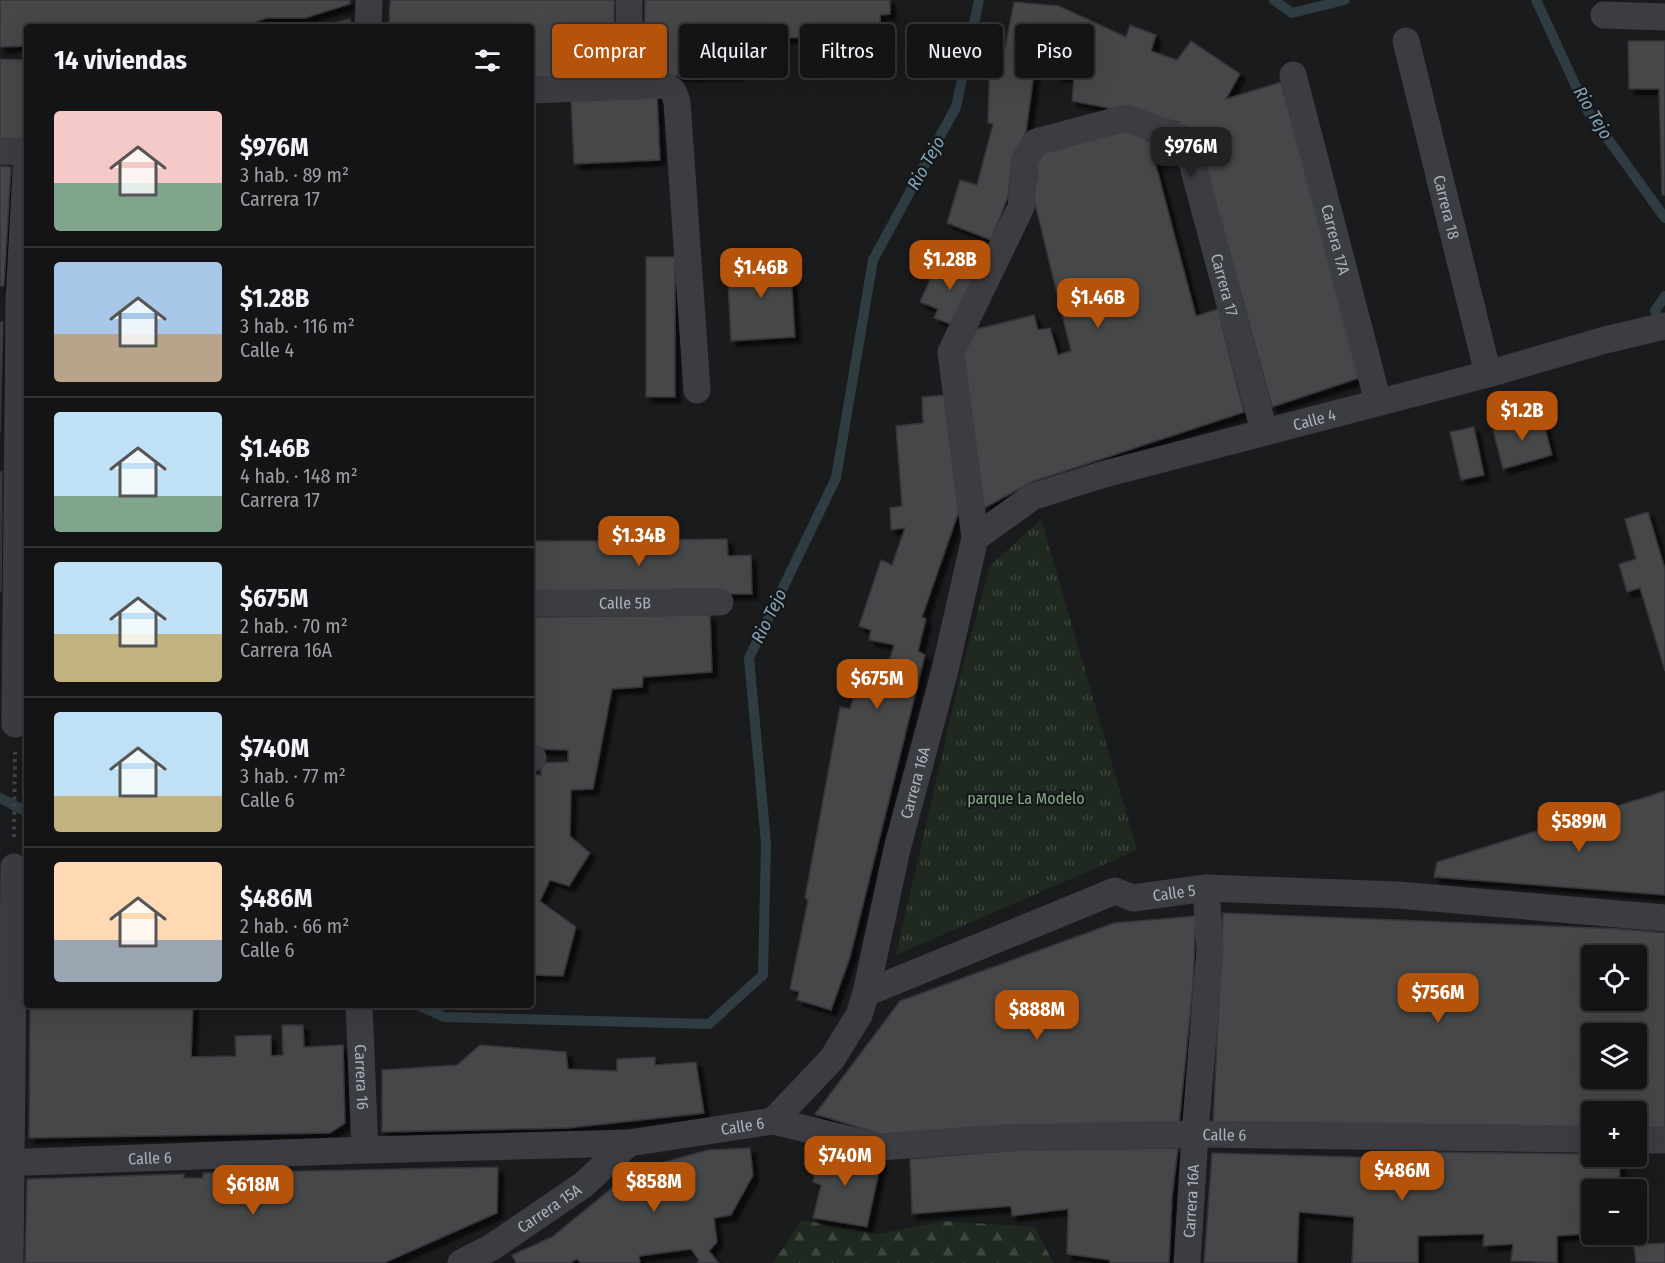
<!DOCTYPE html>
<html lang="es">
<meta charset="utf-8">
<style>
:root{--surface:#141416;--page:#212123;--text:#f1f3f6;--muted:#9d9ea1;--line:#333335;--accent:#b45309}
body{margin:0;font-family:"Fira Sans Condensed",sans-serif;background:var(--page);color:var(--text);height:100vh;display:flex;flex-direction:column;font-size:22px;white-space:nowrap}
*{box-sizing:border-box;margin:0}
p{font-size:20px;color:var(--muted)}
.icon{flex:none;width:33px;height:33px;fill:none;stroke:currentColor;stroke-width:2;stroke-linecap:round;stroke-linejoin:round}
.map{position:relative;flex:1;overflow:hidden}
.side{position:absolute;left:24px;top:24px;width:510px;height:984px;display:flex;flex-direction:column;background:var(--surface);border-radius:6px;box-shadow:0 6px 24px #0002,0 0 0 2px var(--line)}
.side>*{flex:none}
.banner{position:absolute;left:552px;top:24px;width:570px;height:54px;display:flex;gap:12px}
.buttons{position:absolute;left:1581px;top:945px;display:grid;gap:12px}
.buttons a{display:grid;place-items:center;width:66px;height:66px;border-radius:6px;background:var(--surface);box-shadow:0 6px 24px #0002,0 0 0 2px var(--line);font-size:30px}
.price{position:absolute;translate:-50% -51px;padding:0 14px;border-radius:12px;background:var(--accent);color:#fff;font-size:20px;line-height:39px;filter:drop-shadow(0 2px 3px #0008)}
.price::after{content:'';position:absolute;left:50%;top:36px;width:18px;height:14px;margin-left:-9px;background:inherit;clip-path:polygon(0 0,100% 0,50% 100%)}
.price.current{background:#222;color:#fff}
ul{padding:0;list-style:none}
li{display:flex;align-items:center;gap:18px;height:150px;padding:0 30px}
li+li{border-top:2px solid var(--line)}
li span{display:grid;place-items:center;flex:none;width:168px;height:120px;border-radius:6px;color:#555}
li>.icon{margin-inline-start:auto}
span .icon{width:72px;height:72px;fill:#fffc;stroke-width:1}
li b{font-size:26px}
h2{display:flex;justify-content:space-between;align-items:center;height:72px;padding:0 30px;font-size:26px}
.tag{padding:0 21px;border-radius:6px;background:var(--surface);box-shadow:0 6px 24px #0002,0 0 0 2px var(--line);font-size:21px;line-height:54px}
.tag.current{background:var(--accent);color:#fff}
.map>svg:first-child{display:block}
.forest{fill:url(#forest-firs)}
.park{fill:url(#park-tufts)}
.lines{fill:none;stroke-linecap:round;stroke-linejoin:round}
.stream{stroke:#2f3c42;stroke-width:10}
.building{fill:#44464a;stroke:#343539;stroke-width:1.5;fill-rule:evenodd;filter:url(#shadow)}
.path{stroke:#414449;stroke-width:4;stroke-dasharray:3 4.5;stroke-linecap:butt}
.street{stroke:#3b3d42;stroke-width:27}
.labels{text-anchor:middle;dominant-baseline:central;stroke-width:4.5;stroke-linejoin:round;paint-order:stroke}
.street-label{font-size:16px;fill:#acb3bd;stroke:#151618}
.park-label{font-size:16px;fill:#84a983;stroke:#151618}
.water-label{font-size:18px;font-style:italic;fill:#82a5b9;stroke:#151618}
</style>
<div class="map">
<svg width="1665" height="1263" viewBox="0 0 1665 1263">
<defs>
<pattern id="forest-firs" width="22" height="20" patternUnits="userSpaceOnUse" patternTransform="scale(1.5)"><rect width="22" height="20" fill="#202920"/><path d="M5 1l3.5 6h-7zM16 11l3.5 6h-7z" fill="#3e463e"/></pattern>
<pattern id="park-tufts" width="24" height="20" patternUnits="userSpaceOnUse" patternTransform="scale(1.5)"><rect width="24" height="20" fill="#202920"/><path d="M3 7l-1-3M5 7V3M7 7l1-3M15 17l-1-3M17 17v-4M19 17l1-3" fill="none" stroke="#3e463e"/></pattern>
<filter id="shadow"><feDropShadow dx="5.5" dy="5.5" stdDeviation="1.5" flood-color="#0009"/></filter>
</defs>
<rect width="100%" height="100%" fill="#1a1b1d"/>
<!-- forest -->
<path class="forest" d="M802,1220L879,1234L943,1221L1035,1227L1053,1263H773Z"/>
<!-- park -->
<path class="park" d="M1041,519L1137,850L896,955L960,677L990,566Z"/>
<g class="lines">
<!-- stream -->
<path class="stream" d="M1274,0L1292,13L1345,0
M1536,0L1587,110L1665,218
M1662,326L1655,311L1665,296
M0,798L27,812
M418,1005L444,1017L709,1024L763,975L766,843L749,658L836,478L873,260L956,107L979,0"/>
</g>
<!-- building -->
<path class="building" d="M0,0H350V4L305,18H267L240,27H27V46L0,47Z
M390,0H614V78L531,81V27H389Z
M645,0H890V14L880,15L881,37L739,38L738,75L644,76Z
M1014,2L1059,6L1126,37L1130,25L1156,35L1151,51L1177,60L1191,41L1240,74L1226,99L1281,82L1362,377L1272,407L1197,135L1178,126L1179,122L1072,101L1074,77L1056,76L1057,59L1036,58L1026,132L1012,161L1008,197L991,240L947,223L960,180L977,185L993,124L988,123L990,53H1004Z
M350,19V27H317L323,26Z
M1628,41H1665V195H1662L1659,89H1629Z
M0,59L27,60V145L0,144Z
M657,94L660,160L574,164L571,98Z
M1130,129L1144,135L1147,141H1166L1171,157L1155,162L1196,316L1218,309L1244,412L1032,482L984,508L960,355L977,329L1034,315L1038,330L1050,328L1058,355L1071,351L1030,183L1037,180L1036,153Z
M0,166L11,167L4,286H0Z
M646,257H675V397H646Z
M790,257L795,337L731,341L727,261Z
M939,259L981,275L956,326L934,318L938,309L920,302Z
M0,322H3L0,432Z
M945,395L959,511L922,617L926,619L918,651L925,655L850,957L831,1010L797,1000L799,992L790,989L808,900L805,898L840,707L850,709L856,689L879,696L894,645L869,640L871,630L859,626L881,560L892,565L905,528L891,530L890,508L902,506L896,426L923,423L922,397Z
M1542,416L1552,455L1503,469L1493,430Z
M1474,427L1484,475L1461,480L1450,432Z
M0,472H2L1,591H0Z
M1648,512L1665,569V671L1640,588L1627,592L1619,564L1636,559L1625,519Z
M598,536L642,540L727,539L728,556L751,555L752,594H531V541H598Z
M710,615L712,672L643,677L642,687L612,689L593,789L571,790L570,836L590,853L569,886L550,880L540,901L576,927L563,976L531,975V775H541V763L568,762V750L531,749V617Z
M27,684V771H23Z
M1665,791V895L1434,877L1437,862Z
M1223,913L1622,929L1665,933V1132H1636V1112H1592V1131L1213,1124ZM1592,956H1636V1000H1592ZM1592,1034H1636V1078H1592Z
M1196,916L1193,986L1179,1124L880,1134L815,1114L900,1001L1114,923Z
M30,1005H193L191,1057L236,1056L235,1036L271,1035V1056L283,1055L282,1025H303L304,1047L343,1045L345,1123L330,1133L29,1138Z
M480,1045L566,1052L568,1069L617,1071V1059L655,1057V1065L696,1062L704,1113L568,1128L382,1132V1070L457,1065Z
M821,1147L881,1162L867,1227L813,1218L821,1185L813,1182Z
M750,1148L753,1175L731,1215L714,1218L717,1242L709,1251L719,1263H697L699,1260L691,1249L639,1256L640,1263H581L577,1259L570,1263H516L512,1255L552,1237L618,1183L628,1182V1172L708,1150Z
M1178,1148L1172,1197L1169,1263H1110V1260L1067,1254L1068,1209L1012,1216L1011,1206L912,1214L910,1159L1017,1150Z
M1423,1152L1592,1154V1156H1620L1619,1190H1592V1221H1584V1234L1557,1236V1263L1511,1261L1513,1244L1483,1246L1484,1234L1418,1236V1263H1352L1354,1217L1299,1212L1297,1263H1204L1212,1153L1422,1159Z
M498,1167L497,1213L384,1263H25L27,1179L184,1174V1178H203V1173Z
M1665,1243V1263H1636L1634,1245Z"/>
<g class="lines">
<!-- path -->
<path class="path" d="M14,837L15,752"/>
<!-- street -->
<g class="street">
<path d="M629,0V87"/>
<path d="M1604,15L1665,17"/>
<path d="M368,27L369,0"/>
<path id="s1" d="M1406,41L1488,374"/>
<path id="s2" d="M1293,75L1378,402"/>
<path d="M531,90L661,85C672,87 674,91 677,102L697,390"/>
<path d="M0,151L27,152L19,301L15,724"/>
<path id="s3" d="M975,538L1032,497L1101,475L1488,374L1605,340L1665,326"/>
<path id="s4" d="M531,603L720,602"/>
<path d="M531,758H533"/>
<path id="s5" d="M866,993L897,849L944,674L975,538L951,352L1021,207L1025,159L1036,142L1126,118L1186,140L1264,431"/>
<path id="s6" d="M359,1005L365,1150"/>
<path id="s7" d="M773,1121L832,1059L859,1015L866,993L1115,891L1133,898L1206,888L1398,895L1665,918"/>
<path d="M1636,1140H1665"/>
<path id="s8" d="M0,1163L365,1150L629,1143L773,1121L880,1147L1000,1138L1195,1134L1592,1139"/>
<path d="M10,1263L14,867"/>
<path id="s9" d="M461,1263L492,1247L583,1185L629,1143"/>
<path id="s10" d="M1187,1263L1195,1134L1210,949L1206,888"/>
</g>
</g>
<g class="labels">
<!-- street labels -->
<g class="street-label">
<text stroke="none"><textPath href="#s1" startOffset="171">Carrera 18</textPath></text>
<text stroke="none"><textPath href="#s2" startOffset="170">Carrera 17A</textPath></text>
<text stroke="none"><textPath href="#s5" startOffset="1192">Carrera 17</textPath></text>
<text stroke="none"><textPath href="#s3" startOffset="363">Calle 4</textPath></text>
<text stroke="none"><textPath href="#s4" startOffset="94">Calle 5B</textPath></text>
<text stroke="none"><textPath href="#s5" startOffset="216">Carrera 16A</textPath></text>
<text stroke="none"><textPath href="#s7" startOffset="490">Calle 5</textPath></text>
<text stroke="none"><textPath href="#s6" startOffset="72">Carrera 16</textPath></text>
<text stroke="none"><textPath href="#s8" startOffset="744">Calle 6</textPath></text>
<text stroke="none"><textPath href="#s8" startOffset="1230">Calle 6</textPath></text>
<text stroke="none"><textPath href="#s8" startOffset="150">Calle 6</textPath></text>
<text stroke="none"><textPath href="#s10" startOffset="62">Carrera 16A</textPath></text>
<text stroke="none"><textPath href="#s9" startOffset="104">Carrera 15A</textPath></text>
</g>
<!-- park labels -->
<g class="park-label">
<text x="1026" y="798">parque La Modelo</text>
</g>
<!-- water labels -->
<g class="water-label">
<text transform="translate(1593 113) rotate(59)">Rio Tejo</text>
<text transform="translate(926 163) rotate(-61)">Rio Tejo</text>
<text transform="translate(769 616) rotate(-64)">Rio Tejo</text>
</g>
</g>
</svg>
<div class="buttons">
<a><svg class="icon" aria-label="locate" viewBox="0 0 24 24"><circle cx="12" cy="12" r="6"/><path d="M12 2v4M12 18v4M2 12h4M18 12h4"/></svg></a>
<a><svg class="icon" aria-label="layers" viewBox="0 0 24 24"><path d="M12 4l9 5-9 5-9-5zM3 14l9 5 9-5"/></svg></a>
<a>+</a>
<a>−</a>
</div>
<b class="price current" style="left:1191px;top:178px">$976M</b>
<b class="price" style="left:950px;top:291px">$1.28B</b>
<b class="price" style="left:761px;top:299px">$1.46B</b>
<b class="price" style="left:1098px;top:329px">$1.46B</b>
<b class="price" style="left:1522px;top:442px">$1.2B</b>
<b class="price" style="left:639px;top:567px">$1.34B</b>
<b class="price" style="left:877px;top:710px">$675M</b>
<b class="price" style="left:1579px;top:853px">$589M</b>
<b class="price" style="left:1438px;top:1024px">$756M</b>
<b class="price" style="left:1037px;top:1041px">$888M</b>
<b class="price" style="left:845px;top:1187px">$740M</b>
<b class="price" style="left:1402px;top:1202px">$486M</b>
<b class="price" style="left:654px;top:1213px">$858M</b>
<b class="price" style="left:253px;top:1216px">$618M</b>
<div class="banner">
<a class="tag current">Comprar</a>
<a class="tag">Alquilar</a>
<a class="tag">Filtros</a>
<a class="tag">Nuevo</a>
<a class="tag">Piso</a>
</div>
<section class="side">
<h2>14 viviendas<svg class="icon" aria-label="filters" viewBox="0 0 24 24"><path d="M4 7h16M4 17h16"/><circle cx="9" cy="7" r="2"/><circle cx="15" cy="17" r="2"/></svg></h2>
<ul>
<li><span style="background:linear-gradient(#f6c9c9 60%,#7fa58c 0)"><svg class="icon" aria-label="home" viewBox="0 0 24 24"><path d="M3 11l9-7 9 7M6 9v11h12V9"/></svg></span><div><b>$976M</b><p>3 hab. · 89 m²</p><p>Carrera 17</p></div></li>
<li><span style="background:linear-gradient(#a9c7e8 60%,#b9a48a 0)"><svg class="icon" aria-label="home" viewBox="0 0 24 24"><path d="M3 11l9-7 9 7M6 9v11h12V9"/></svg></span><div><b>$1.28B</b><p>3 hab. · 116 m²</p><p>Calle 4</p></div></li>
<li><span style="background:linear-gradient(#bfe0f5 70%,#7fa58c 0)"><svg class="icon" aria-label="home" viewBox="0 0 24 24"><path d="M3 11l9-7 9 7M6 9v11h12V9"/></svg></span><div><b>$1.46B</b><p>4 hab. · 148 m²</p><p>Carrera 17</p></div></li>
<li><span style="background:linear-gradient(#bfe0f5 60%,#c2b280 0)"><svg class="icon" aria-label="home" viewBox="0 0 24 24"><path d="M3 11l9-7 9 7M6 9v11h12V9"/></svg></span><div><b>$675M</b><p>2 hab. · 70 m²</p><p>Carrera 16A</p></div></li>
<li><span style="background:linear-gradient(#bfe0f5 70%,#c2b280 0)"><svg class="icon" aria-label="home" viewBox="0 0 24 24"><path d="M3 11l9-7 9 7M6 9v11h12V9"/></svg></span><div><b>$740M</b><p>3 hab. · 77 m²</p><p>Calle 6</p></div></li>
<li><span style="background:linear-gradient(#ffd9b3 65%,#9aa5b1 0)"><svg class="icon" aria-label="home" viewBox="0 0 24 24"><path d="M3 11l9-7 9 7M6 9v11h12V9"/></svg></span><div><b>$486M</b><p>2 hab. · 66 m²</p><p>Calle 6</p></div></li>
</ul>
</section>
</div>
